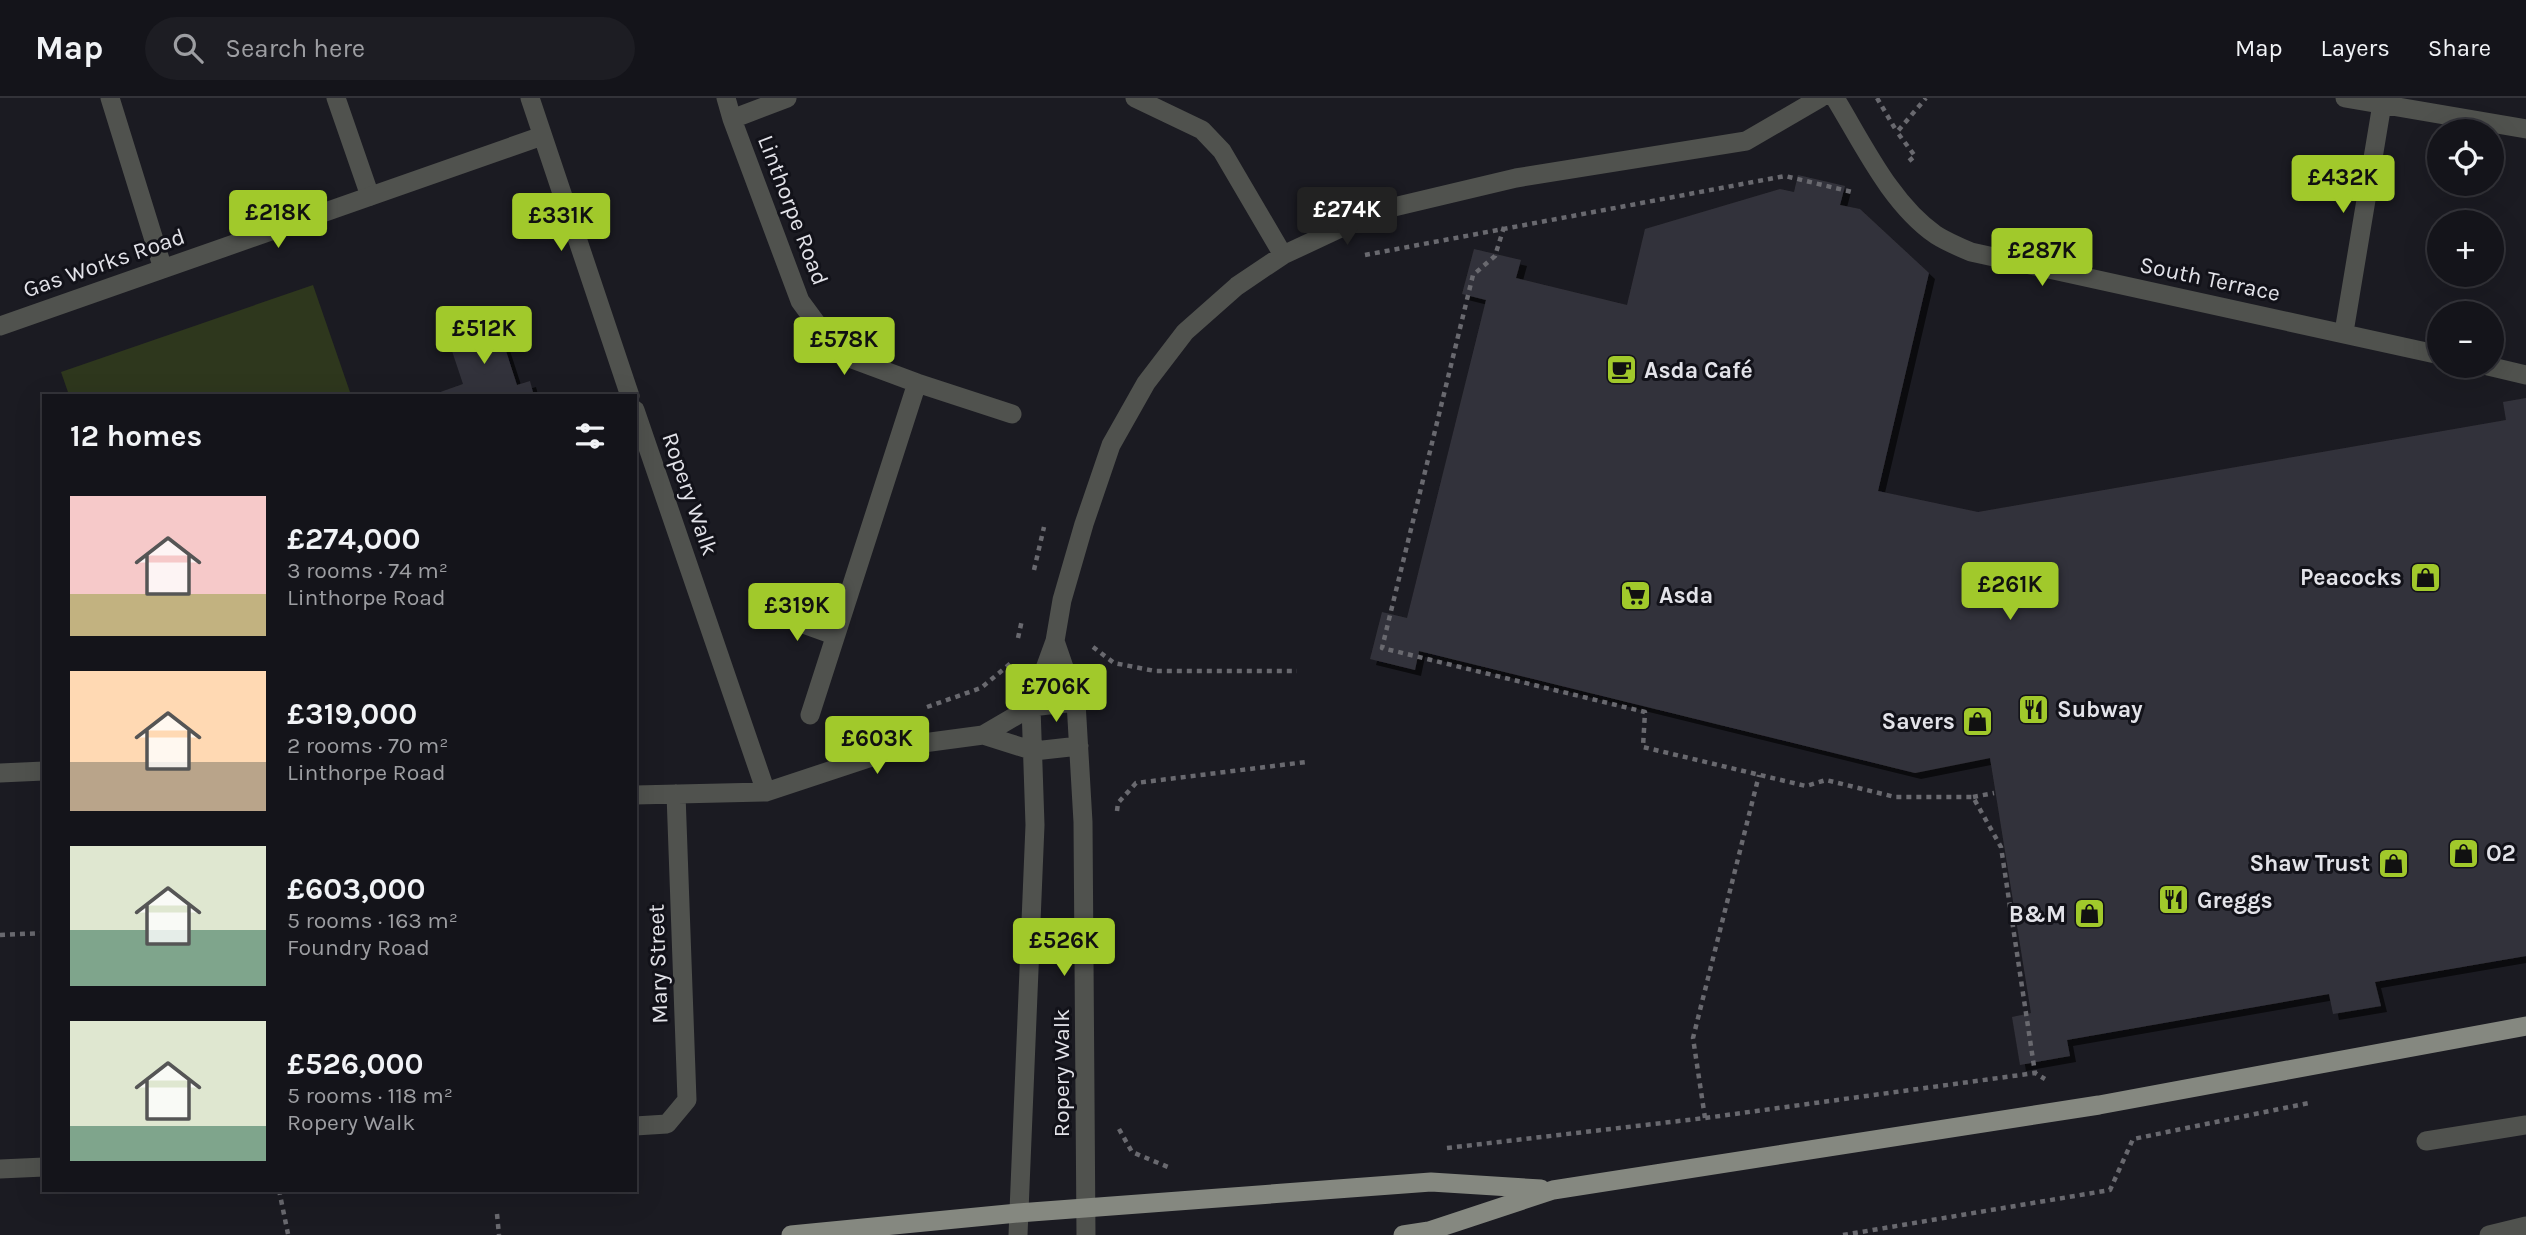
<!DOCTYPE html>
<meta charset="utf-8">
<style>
:root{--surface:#14141a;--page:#1d1d23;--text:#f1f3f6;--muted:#9d9ea2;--line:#333339;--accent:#a1c92b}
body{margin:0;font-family:Karla,sans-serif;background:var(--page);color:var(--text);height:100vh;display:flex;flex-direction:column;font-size:26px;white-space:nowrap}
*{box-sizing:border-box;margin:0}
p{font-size:23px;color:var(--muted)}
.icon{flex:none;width:38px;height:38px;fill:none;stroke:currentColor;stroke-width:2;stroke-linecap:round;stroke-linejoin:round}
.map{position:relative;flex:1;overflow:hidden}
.details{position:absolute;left:42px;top:296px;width:595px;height:798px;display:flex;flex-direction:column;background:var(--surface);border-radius:0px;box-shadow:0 7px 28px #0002,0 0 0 2px var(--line)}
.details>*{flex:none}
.controls{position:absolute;left:2427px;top:21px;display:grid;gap:14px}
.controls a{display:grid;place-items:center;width:77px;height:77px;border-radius:50%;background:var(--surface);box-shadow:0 7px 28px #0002,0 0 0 2px var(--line);font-size:35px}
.price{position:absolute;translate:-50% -60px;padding:0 16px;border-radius:7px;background:var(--accent);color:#111;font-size:23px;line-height:46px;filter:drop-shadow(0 2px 4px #0008)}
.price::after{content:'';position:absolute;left:50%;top:42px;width:21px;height:16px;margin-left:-10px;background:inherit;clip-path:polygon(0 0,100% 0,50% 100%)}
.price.selected{background:#222;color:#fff}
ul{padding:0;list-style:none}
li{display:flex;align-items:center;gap:21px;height:175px;padding:0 28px}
li span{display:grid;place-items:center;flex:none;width:196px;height:140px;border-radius:0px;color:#555}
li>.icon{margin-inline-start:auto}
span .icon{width:84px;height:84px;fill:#fffc;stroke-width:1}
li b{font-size:30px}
h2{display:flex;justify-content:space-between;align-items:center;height:84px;padding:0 28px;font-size:30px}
header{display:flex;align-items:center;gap:42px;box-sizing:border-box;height:98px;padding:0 35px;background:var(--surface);border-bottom:2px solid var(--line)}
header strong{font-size:33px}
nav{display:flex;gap:38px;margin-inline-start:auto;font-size:24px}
.search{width:490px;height:63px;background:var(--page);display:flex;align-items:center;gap:18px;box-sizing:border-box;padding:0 24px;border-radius:38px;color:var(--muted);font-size:26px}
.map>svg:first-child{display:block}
.green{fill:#2e371d}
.building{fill:#33323a;filter:url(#shadow)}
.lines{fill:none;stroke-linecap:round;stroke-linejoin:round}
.path{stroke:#69696f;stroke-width:4.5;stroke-dasharray:5 5;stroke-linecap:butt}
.service{stroke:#50524e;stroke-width:19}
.minor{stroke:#50524e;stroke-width:19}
.primary{stroke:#858880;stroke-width:19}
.labels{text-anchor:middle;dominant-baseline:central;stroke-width:6;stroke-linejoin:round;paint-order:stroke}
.street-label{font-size:23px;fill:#e3e3e9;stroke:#121219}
.poi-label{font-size:23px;font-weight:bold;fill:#e3e3e9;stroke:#121219;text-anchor:start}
</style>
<header>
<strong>Map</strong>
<div class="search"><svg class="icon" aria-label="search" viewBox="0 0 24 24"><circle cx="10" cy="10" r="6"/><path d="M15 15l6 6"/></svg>Search here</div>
<nav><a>Map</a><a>Layers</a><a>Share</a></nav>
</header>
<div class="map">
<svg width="2526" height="1137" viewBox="0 0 2526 1137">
<defs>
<filter id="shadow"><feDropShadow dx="6" dy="6" stdDeviation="0" flood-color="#0009"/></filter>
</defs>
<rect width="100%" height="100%" fill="#1b1b22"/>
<!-- green -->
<path class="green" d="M313,187L351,297H69L61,274Z"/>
<!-- building -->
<path class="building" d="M1798,77L1845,88L1840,107L1860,111L1929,175L1878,393L1978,414L2506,322L2503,304L2526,300V858L2375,884L2381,908L2333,916L2329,896L2067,942L2070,958L2020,967L2012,919L2031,915L1990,660L1915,675L1419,553L1415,572L1370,561L1382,514L1407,520L1486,202L1462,196L1474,151L1521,162L1516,180L1627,207L1645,131L1780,91L1794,94Z
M497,225L517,287L530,283L534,298H429L463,286L448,241Z"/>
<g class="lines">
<!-- path -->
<path class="path" d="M1877,0L1897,34
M1909,63L1915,58L1897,34L1926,0
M1504,129L1495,158L1473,177L1382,550L1645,614L1643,649L1806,688L1826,682L1895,699H1973L2001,749L2035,975
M1365,157L1785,78L1852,94
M1034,472L1044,429
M1018,540L1022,522
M1093,549L1114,565L1155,573H1297
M927,609L981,590L1011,565
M1973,699L1994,695
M1117,713L1118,705L1136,685L1306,664
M0,837L44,835
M1705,1020L1693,940L1759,677
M1119,1031L1132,1054L1168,1069
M1447,1050L1705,1020L2035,975L2045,981
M279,1092L288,1136
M497,1116L499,1137
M1843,1137L2110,1092L2133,1041L2309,1005"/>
<!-- service -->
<path class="service" d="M336,0L370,98
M2426,1043L2526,1027
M2489,1137L2526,1128"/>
<!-- minor -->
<path class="minor" d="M110,0L163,171
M530,0L630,298
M726,0L732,21
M787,0L732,21L800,203L839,256L917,285L810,617
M1135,0L1202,32L1222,53L1283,157
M1835,0C1863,46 1891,106 1936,137C1947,144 1959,149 1971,154L2440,257
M2345,0L2526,31
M0,228L542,38
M2344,234L2382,6
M2488,268L2526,277
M917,285L1012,316
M635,312L766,694
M773,515L834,537
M1055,543L1076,604L1083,724L1086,1137
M983,637L1034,653L1079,648
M0,675L44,673
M635,697L766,694L908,647L983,637L1031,609L1076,604
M635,1028L667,1026L687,1002L676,696
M0,1071L44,1069
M1018,1137L1035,727L1031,609L1055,543L1062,502L1084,426L1111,347L1146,285L1185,234L1237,188L1283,157L1377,113L1516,80L1746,43L1820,0"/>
<!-- primary -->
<path class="primary" d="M791,1137L1018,1115L1431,1084L1541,1091
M1403,1137L1429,1133L1553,1092L2099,1007L2526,928"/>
</g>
<!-- icons -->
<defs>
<symbol id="cafe-square" viewBox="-11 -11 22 22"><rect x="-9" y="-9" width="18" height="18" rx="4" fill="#a1c92b" stroke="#121219"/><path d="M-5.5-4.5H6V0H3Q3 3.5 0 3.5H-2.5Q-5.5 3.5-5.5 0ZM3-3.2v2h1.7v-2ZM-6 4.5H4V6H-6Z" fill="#111"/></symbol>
<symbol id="shop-square" viewBox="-11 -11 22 22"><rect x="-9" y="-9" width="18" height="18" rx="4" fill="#a1c92b" stroke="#121219"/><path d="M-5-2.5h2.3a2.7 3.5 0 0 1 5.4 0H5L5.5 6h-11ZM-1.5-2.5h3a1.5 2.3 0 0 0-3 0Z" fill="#111"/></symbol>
<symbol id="supermarket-square" viewBox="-11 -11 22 22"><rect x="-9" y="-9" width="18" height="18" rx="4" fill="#a1c92b" stroke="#121219"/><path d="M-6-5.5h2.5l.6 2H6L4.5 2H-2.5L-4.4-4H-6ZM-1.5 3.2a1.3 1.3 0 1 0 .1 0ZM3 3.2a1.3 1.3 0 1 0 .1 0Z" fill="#111"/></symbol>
<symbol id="restaurant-square" viewBox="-11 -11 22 22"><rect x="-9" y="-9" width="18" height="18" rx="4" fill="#a1c92b" stroke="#121219"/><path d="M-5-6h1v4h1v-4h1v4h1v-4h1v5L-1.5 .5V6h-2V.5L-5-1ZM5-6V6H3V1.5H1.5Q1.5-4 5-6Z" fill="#111"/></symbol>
</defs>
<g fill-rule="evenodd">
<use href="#cafe-square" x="1604" y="254" width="35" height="35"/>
<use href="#shop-square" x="2408" y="462" width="35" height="35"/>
<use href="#supermarket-square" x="1618" y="480" width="35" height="35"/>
<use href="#restaurant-square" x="2016" y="594" width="35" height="35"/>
<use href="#shop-square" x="1960" y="606" width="35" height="35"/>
<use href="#shop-square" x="2446" y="738" width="35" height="35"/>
<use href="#shop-square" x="2376" y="748" width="35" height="35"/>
<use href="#restaurant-square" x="2156" y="784" width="35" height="35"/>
<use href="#shop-square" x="2072" y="798" width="35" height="35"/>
</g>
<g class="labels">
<!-- street labels -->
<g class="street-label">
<text transform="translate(793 112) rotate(69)">Linthorpe Road</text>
<text transform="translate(104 165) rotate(-19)">Gas Works Road</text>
<text transform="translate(2210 181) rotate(12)">South Terrace</text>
<text transform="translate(690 396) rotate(71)">Ropery Walk</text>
<text transform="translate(658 866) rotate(-92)">Mary Street</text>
<text transform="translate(1061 975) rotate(-90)">Ropery Walk</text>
</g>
<!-- poi labels -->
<g class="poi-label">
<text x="1644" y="272">Asda Café</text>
<text x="2402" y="479" text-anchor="end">Peacocks</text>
<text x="1659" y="497">Asda</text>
<text x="2057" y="611">Subway</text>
<text x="1955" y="623" text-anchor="end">Savers</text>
<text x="2486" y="755">O2</text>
<text x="2370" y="765" text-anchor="end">Shaw Trust</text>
<text x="2197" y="802">Greggs</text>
<text x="2066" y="816" text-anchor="end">B&amp;M</text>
</g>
</g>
</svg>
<div class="controls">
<a><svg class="icon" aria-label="locate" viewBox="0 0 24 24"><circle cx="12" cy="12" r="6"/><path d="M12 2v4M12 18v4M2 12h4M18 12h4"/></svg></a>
<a>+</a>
<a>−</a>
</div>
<b class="price" style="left:2343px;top:117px">£432K</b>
<b class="price selected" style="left:1347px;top:149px">£274K</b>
<b class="price" style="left:278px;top:152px">£218K</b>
<b class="price" style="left:561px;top:155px">£331K</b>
<b class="price" style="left:2042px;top:190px">£287K</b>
<b class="price" style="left:484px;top:268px">£512K</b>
<b class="price" style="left:844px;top:279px">£578K</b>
<b class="price" style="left:2010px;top:524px">£261K</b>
<b class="price" style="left:797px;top:545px">£319K</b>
<b class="price" style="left:1056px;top:626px">£706K</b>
<b class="price" style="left:877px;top:678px">£603K</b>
<b class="price" style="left:1064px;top:880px">£526K</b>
<section class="details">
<h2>12 homes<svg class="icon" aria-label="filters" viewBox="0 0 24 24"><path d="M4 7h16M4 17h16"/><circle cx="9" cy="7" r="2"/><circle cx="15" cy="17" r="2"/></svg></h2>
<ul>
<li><span style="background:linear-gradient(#f6c9c9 70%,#c2b280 0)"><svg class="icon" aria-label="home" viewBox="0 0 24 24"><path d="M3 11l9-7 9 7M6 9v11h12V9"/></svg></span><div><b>£274,000</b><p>3 rooms · 74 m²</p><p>Linthorpe Road</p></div></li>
<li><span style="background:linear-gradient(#ffd9b3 65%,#b9a48a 0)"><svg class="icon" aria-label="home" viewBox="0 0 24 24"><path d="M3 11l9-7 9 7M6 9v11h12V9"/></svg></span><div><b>£319,000</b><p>2 rooms · 70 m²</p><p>Linthorpe Road</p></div></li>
<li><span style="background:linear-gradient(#dfe7d0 60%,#7fa58c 0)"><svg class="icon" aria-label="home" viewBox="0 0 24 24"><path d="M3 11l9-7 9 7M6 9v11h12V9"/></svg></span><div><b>£603,000</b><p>5 rooms · 163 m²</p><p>Foundry Road</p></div></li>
<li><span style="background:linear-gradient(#dfe7d0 75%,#7fa58c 0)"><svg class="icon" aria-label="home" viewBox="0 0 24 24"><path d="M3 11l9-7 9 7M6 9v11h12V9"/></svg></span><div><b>£526,000</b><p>5 rooms · 118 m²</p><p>Ropery Walk</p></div></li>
</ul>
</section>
</div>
